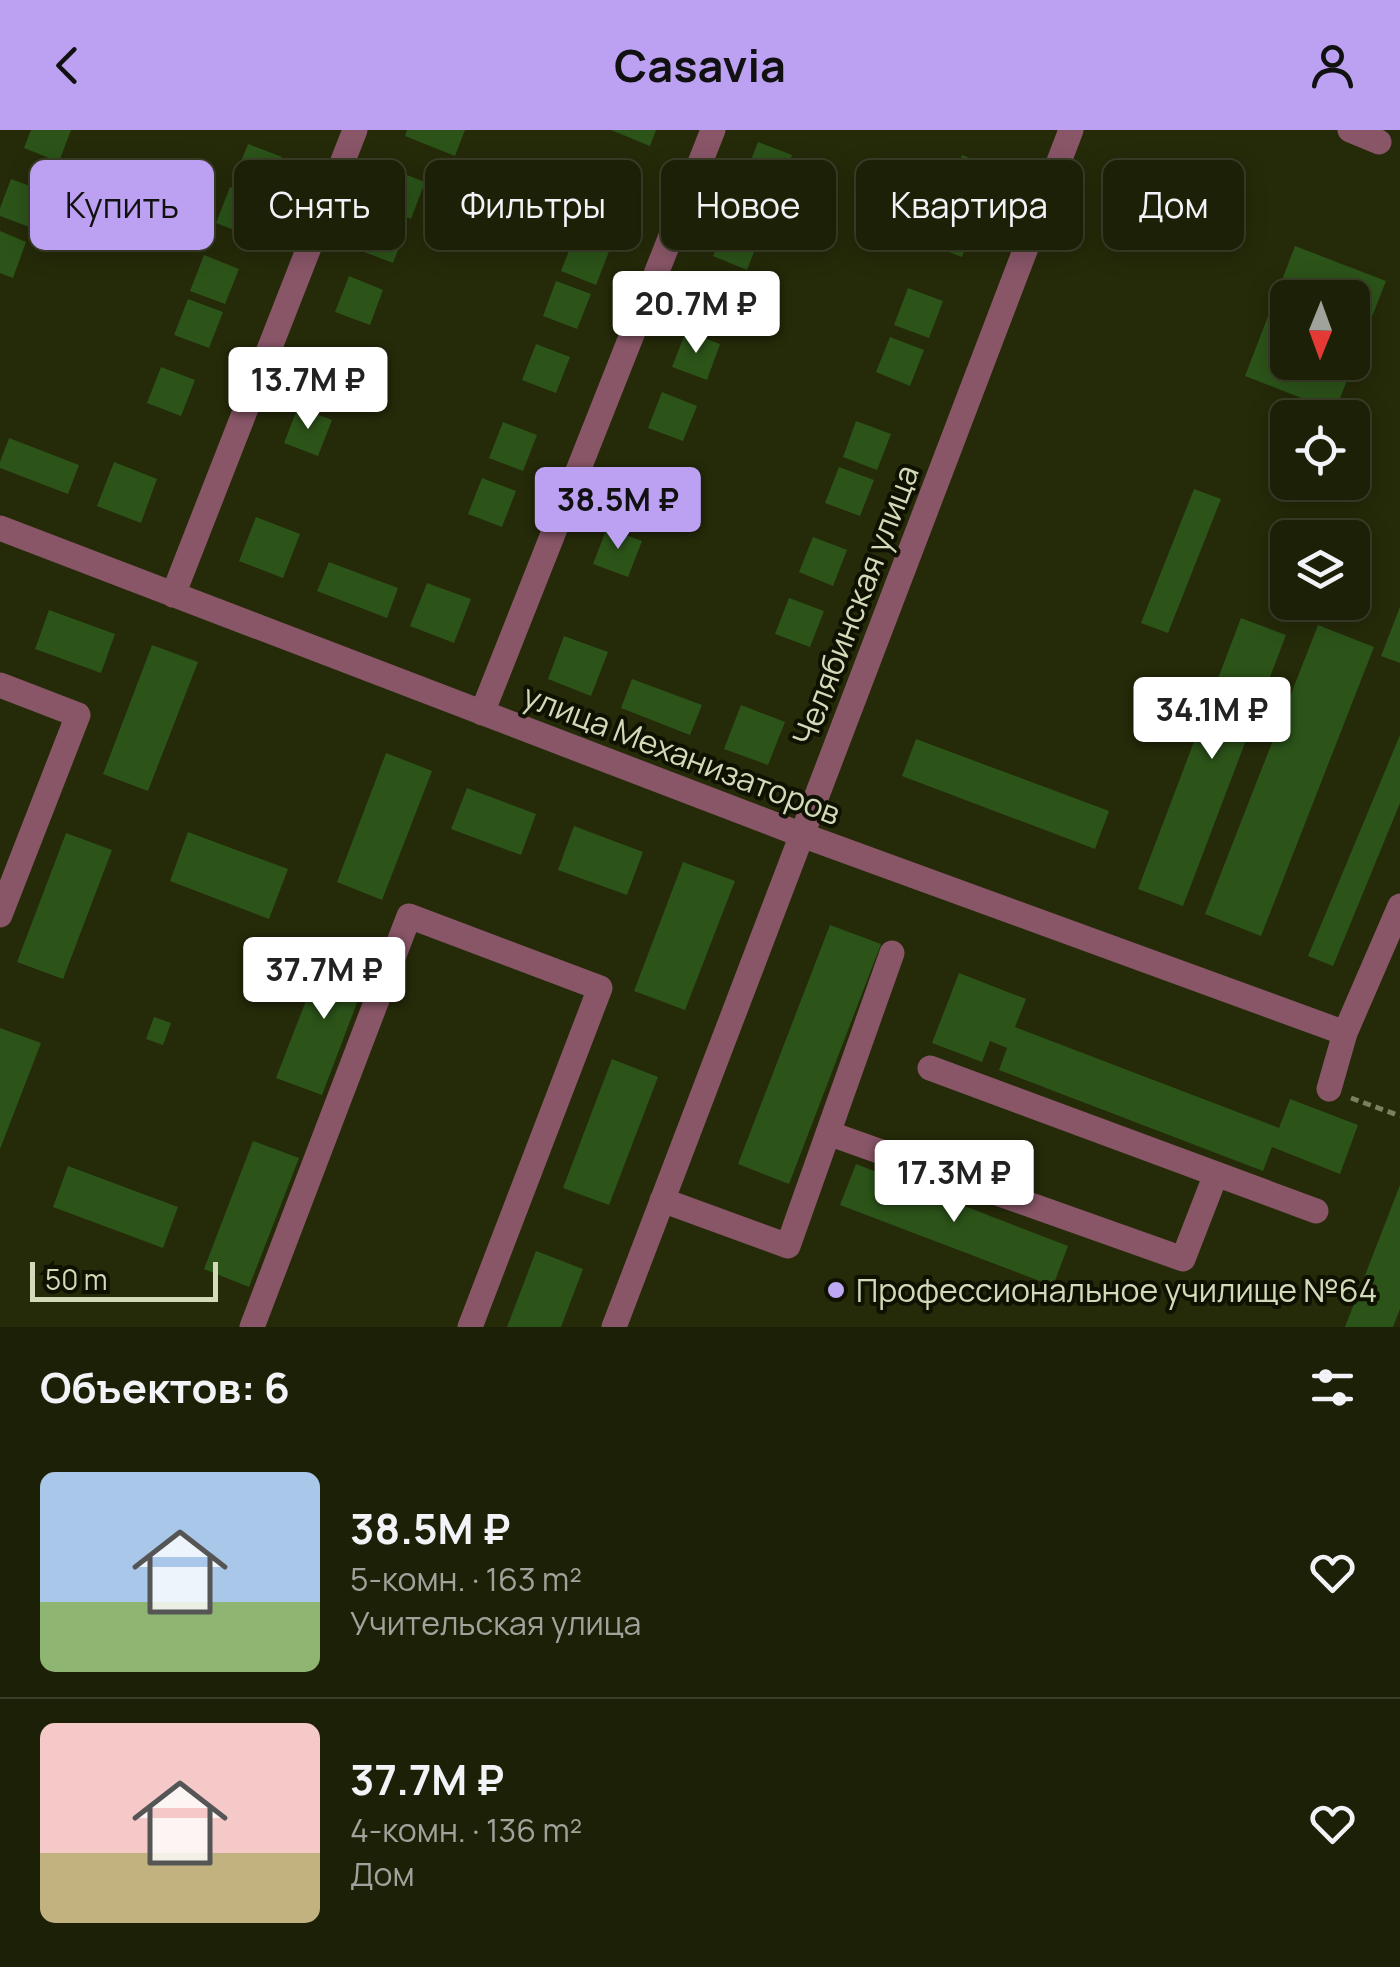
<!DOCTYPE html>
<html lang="ru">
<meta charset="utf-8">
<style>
:root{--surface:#1c2007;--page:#252811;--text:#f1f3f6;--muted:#a0a39b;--line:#3a3e28;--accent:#bca0f2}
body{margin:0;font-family:Manrope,sans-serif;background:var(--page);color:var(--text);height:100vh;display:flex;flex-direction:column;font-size:38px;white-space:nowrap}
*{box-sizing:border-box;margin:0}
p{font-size:32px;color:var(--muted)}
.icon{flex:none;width:55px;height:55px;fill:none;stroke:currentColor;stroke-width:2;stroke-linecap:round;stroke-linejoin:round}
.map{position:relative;height:1197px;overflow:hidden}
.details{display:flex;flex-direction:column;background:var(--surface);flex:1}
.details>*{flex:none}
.banner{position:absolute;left:30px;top:30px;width:1340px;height:90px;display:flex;gap:20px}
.needle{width:65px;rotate:181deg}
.tools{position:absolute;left:1270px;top:150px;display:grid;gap:20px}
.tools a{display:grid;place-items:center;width:100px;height:100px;border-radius:15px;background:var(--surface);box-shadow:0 5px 25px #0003,0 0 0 2px var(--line);font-size:50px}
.scale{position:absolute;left:30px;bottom:25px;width:188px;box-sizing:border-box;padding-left:10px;border:5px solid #d3daba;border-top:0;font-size:28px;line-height:35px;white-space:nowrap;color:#d3daba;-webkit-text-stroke:8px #0f1200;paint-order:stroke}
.price{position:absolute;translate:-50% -85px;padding:0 22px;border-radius:10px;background:#fff;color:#222;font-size:32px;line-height:65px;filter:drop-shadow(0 2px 5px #0008)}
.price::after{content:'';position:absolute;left:50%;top:60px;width:30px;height:22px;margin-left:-15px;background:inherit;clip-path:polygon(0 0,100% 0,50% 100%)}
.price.on{background:var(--accent);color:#111}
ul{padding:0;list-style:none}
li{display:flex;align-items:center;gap:30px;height:250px;padding:0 40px}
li+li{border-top:2px solid var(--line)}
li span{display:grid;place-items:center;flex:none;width:280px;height:200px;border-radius:15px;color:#555}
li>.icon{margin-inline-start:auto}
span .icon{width:120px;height:120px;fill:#fffc;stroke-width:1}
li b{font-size:42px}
h2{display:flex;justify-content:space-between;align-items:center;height:120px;padding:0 40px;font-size:42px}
.chip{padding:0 35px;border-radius:15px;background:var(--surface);box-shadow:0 5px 25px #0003,0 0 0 2px var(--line);font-size:35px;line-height:90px}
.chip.on{background:var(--accent);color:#111}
header{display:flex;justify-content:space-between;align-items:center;height:130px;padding:0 40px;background:var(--accent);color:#111;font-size:45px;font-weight:700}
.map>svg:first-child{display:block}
.building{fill:#2c5419;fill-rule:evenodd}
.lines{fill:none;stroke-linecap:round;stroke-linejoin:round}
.path{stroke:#797f5f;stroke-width:5;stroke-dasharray:8 5;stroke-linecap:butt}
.minor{stroke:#895668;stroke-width:25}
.poi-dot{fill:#bfa9f4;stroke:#0f1200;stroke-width:4}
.labels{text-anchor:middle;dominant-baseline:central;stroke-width:8;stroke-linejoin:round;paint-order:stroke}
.street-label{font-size:32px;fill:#d3daba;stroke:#0f1200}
.poi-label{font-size:32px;fill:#d3daba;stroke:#0f1200;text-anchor:start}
</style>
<header><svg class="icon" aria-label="back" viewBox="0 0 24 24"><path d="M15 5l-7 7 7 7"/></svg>Casavia<svg class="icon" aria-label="person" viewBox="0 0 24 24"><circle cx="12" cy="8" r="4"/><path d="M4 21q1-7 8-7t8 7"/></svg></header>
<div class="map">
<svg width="1400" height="1197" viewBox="0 0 1400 1197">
<rect width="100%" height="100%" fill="#252a09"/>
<!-- building -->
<path class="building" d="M31,0H71L59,32L24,18Z
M407,0H465L455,26L405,6Z
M611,0H656L650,16Z
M758,12L792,25L778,61L744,48Z
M248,14L282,27L268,63L234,49Z
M962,25L996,38L983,74L948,61Z
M391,39L425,52L411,89L377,75Z
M602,42L636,55L623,91L588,77Z
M11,49L46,62L32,98L0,86V78Z
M230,57L264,70L250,106L216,93Z
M941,78L976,91L962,127L928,114Z
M373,84L407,97L393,133L359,120Z
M727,91L761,104L747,140L713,126Z
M0,101L26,112L13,148L0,143Z
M575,106L610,119L596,155L561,141Z
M1295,116L1386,151L1335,281L1245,246ZM1288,168H1352V232H1288Z
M204,125L239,139L225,174L190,161Z
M349,146L383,160L370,195L335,182Z
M710,146L738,156L721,202L693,191Z
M556,151L591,164L577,199L543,186Z
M908,158L943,171L929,208L894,195Z
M188,169L223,182L209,218L174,205Z
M686,201L720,214L707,250L672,237Z
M890,207L924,220L910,256L876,242Z
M536,214L570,227L556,263L522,250Z
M320,222L355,235L341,271L306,258Z
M161,237L195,250L181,286L147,273Z
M662,262L697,276L683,311L648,298Z
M298,277L332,290L318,326L284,313Z
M856,291L891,304L877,340L843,327Z
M503,292L537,305L523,341L489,328Z
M9,308L79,335L68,364L0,338V332Z
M114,332L157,349L141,393L97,376Z
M839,337L874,350L860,386L825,373Z
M631,342L666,355L652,391L617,378Z
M482,348L516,361L502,397L468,384Z
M1194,359L1221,369L1168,503L1141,493Z
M256,387L300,404L283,448L239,431Z
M607,398L642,411L628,447L593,434Z
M813,407L847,420L833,456L799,442Z
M329,432L398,458L387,488L317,461Z
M427,453L471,469L454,513L410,496Z
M789,468L824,481L810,517L775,504Z
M1400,477V533L1381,526Z
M49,480L115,504L101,543L35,519Z
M1241,488L1286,505L1183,776L1138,759Z
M1318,495L1374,517L1261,806L1205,784Z
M564,506L608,522L591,566L548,549Z
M152,515L198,532L148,661L103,644Z
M632,549L702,575L690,605L621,578Z
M741,575L785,592L768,635L724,619Z
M1400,605V673L1333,836L1308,826Z
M916,609L1109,681L1095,719L902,646Z
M386,623L432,641L382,770L337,752Z
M467,658L536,684L521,725L451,699Z
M574,696L643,722L627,765L558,740Z
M188,702L288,739L269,789L170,751Z
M66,703L112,720L63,849L17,832Z
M683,732L735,751L685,880L634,861Z
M830,795L881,814L789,1054L738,1034Z
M326,819L371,836L322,965L276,948Z
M959,843L1026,869L1015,897L1279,998L1290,969L1358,995L1340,1044L1272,1017L1263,1041L999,940L1007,918L990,911L982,932L932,913Z
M154,887L171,893L163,915L146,909Z
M0,898L41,913L0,1019Z
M612,929L658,947L609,1075L563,1058Z
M253,1011L299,1028L249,1157L204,1139Z
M856,1034L1068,1116L1053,1156L840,1075Z
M68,1036L178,1077L163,1118L53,1077Z
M1400,1055V1179L1393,1197H1345Z
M536,1121L583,1139L561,1197H507Z"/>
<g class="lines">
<!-- path -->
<path class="path" d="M1351,968L1400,986"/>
<!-- minor -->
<path class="minor" d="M1350,0L1379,12
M0,398L802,705L1345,903
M173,465L355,0
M0,555L78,585L0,785
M482,583L713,0
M930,938L1316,1081
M1329,959L1345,903L1400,776
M828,1003L1183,1129L1216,1044
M662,1070L788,1116L892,823
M252,1197L409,786L600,858L470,1197
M614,1197L1071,0"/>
</g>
<!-- markers -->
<circle class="poi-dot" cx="836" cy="1160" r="10"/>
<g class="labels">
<!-- street labels -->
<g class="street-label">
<text transform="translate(855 475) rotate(-69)">Челябинская улица</text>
<text transform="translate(682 624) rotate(21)">улица Механизаторов</text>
</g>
<!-- poi labels -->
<g class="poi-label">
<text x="856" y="1160">Профессиональное училище №64</text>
</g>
</g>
</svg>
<div class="tools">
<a><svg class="needle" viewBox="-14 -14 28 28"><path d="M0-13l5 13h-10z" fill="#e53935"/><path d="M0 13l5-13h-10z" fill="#a0a39b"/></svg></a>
<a><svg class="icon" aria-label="locate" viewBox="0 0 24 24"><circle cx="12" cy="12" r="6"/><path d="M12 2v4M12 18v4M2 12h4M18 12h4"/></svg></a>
<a><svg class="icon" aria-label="layers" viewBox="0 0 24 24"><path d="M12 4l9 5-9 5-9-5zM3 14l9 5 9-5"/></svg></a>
</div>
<div class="scale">50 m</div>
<b class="price" style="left:696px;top:226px">20.7M ₽</b>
<b class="price" style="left:308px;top:302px">13.7M ₽</b>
<b class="price on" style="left:618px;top:422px">38.5M ₽</b>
<b class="price" style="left:1212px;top:632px">34.1M ₽</b>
<b class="price" style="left:324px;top:892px">37.7M ₽</b>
<b class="price" style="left:954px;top:1095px">17.3M ₽</b>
<div class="banner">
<a class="chip on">Купить</a>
<a class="chip">Снять</a>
<a class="chip">Фильтры</a>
<a class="chip">Новое</a>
<a class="chip">Квартира</a>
<a class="chip">Дом</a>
</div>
</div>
<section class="details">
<h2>Объектов: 6<svg class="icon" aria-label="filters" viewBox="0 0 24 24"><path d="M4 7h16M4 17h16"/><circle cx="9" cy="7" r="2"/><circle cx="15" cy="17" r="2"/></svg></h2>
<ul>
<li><span style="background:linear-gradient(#a9c7e8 65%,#8fb573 0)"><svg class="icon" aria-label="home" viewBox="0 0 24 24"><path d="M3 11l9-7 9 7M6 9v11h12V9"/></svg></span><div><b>38.5M ₽</b><p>5-комн. · 163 m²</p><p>Учительская улица</p></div><svg class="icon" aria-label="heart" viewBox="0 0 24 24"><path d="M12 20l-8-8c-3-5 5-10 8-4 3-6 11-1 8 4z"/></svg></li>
<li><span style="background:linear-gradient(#f6c9c9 65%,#c2b280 0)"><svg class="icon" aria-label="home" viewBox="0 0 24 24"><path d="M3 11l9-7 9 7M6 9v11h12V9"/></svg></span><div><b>37.7M ₽</b><p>4-комн. · 136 m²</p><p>Дом</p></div><svg class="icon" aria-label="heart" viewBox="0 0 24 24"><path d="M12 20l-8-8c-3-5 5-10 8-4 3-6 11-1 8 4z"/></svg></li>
</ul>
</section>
